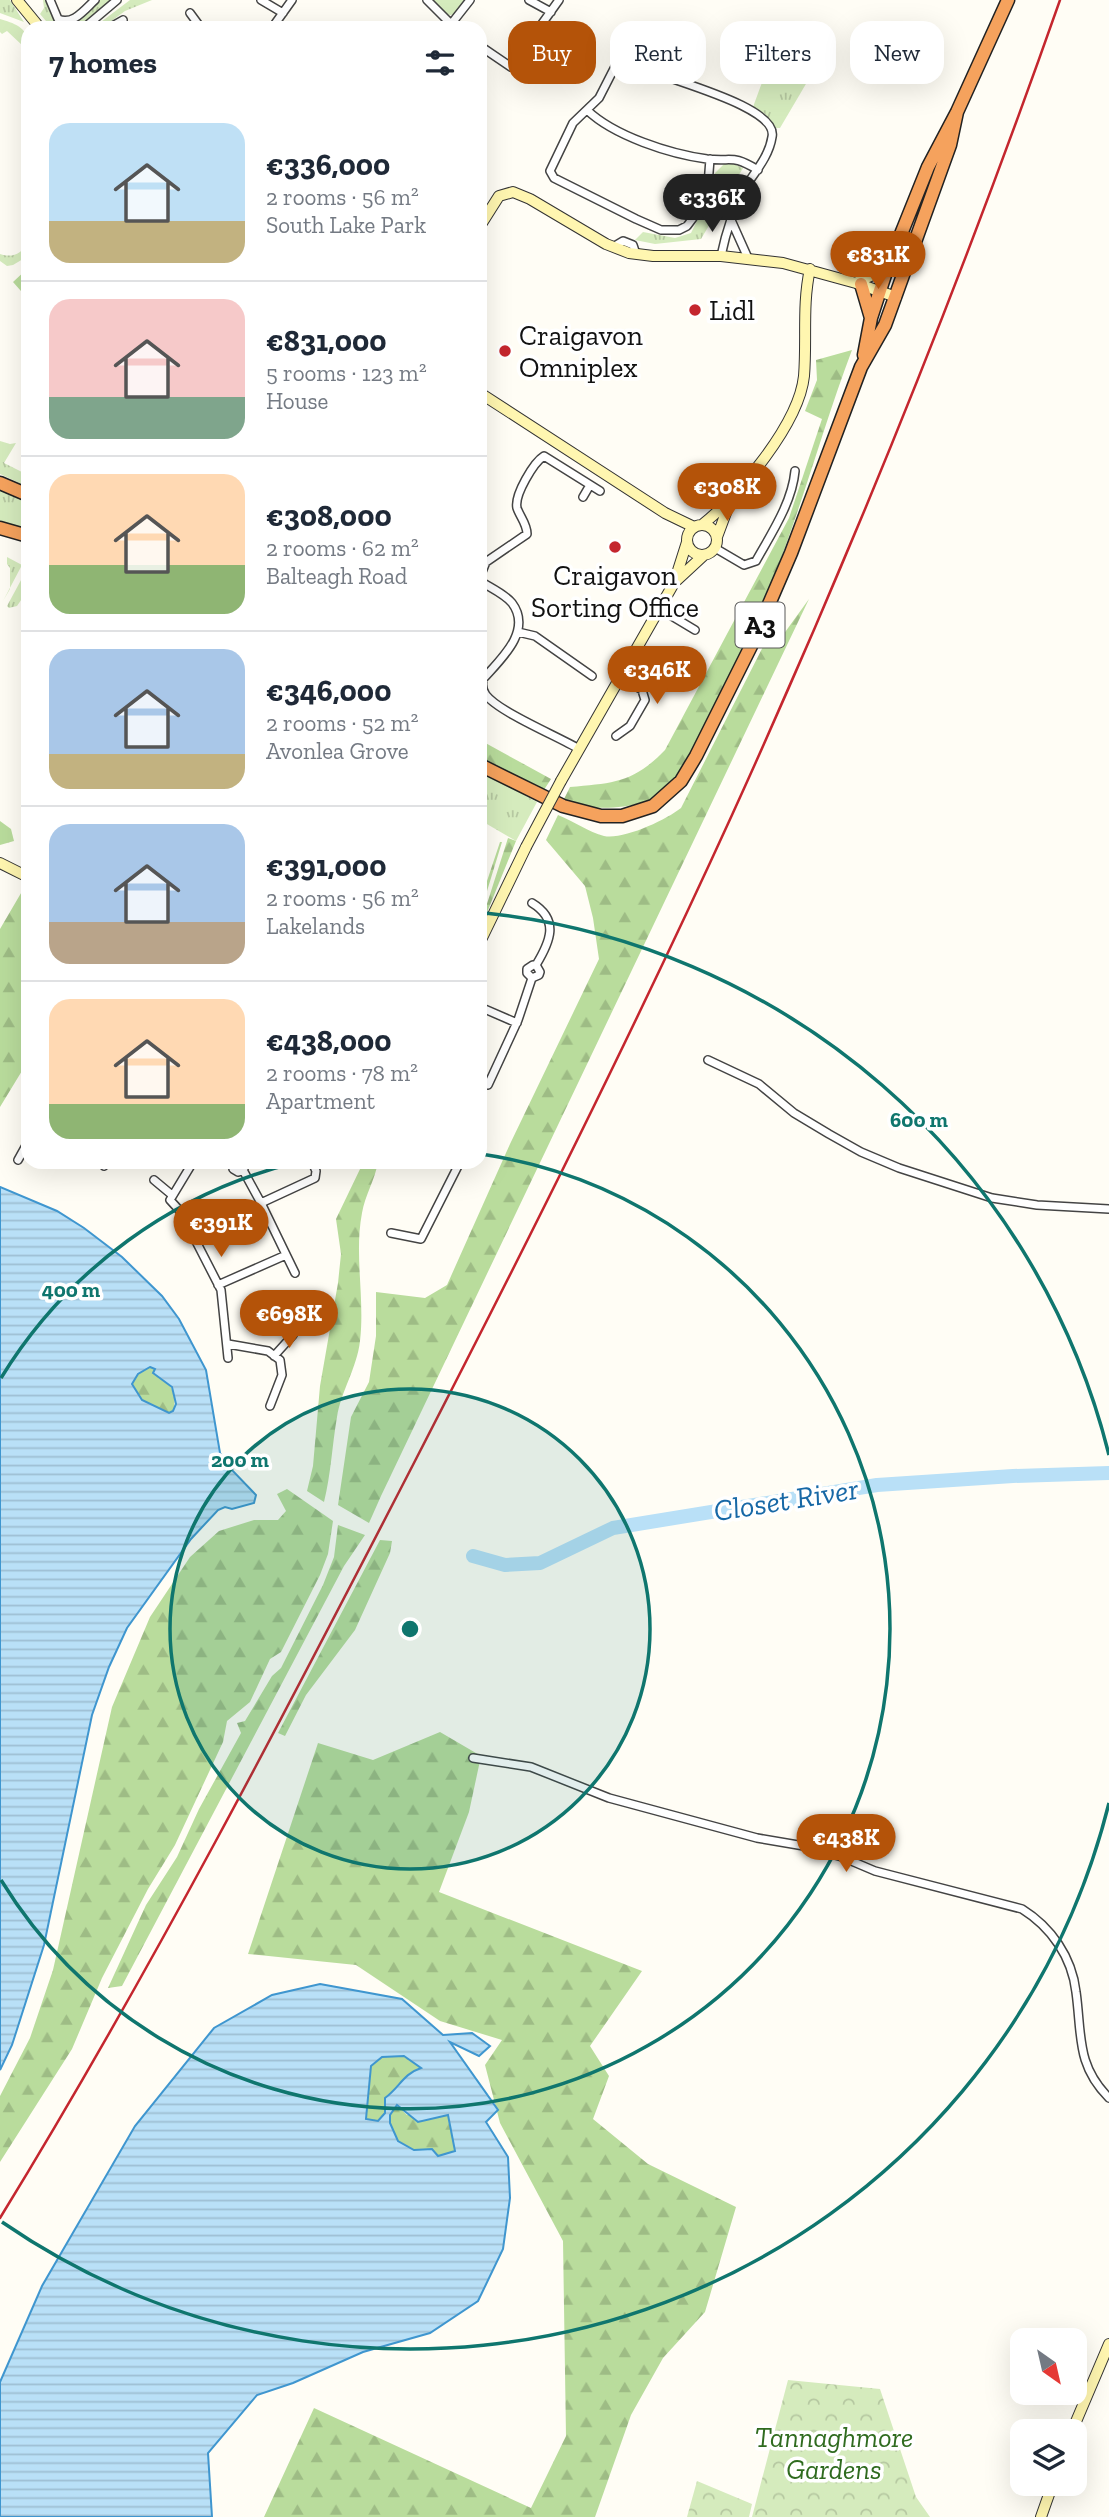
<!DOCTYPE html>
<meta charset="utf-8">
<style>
:root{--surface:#fff;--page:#f6f6f7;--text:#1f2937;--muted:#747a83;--line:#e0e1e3;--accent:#b45309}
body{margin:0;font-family:"Zilla Slab",serif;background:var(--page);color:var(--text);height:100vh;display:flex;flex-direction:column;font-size:26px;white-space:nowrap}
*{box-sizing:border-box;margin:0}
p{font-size:23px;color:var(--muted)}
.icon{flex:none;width:38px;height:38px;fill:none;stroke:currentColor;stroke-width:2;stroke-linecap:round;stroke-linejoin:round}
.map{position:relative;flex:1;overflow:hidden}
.drawer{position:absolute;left:21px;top:21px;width:466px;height:1148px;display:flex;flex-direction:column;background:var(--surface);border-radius:21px;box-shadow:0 7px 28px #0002}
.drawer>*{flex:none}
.top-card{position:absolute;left:508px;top:21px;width:495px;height:63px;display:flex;gap:14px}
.needle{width:46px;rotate:146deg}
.fabs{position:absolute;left:1010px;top:2328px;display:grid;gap:14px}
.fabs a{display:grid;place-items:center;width:77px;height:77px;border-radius:14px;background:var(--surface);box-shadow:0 7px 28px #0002;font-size:35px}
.price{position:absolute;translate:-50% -60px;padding:0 16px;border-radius:24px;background:var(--accent);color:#fff;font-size:23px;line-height:46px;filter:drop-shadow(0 2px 4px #0008)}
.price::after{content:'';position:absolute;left:50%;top:42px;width:21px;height:16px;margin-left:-10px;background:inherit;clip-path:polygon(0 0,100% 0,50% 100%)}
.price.selected{background:#222;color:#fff}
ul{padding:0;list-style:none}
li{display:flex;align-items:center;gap:21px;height:175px;padding:0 28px}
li+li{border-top:2px solid var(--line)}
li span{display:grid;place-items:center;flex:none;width:196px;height:140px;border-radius:21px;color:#555}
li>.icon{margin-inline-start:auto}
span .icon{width:84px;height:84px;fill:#fffc;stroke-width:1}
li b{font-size:30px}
h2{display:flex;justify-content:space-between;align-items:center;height:84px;padding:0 28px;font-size:30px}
.tag{padding:0 24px;border-radius:21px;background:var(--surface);box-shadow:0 7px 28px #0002;font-size:24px;line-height:63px}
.tag.selected{background:var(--accent);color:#fff}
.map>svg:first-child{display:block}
.grass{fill:url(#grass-tufts)}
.forest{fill:url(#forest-firs)}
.park{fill:url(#park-crowns)}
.water{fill:url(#water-rules);stroke:#3f96cf;stroke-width:2;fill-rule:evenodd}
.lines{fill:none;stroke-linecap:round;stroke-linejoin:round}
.river{stroke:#b9e0f7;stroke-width:14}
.street-casing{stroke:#444;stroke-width:10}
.secondary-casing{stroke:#333;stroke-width:12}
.highway-casing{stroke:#222;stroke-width:15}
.street{stroke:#fff;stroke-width:7}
.secondary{stroke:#fff6b0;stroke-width:10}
.highway{stroke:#f5a25d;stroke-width:12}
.rail{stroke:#c4262e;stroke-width:2.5}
.secondary-bridge-casing{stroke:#333;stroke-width:12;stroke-linecap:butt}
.secondary-bridge{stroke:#fff6b0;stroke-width:10}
.ring{fill:none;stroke:#0f766e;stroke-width:3.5}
.poi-dot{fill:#c4262e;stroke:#fff;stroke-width:2.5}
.labels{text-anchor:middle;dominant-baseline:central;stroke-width:7;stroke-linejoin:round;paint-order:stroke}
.shield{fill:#fff;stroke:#585858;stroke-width:2}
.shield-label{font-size:26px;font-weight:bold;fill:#111}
.poi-label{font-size:28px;fill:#111;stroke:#fff;text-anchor:start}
.park-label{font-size:28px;font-style:italic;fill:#2f6b1f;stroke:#fff}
.water-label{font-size:30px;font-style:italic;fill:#1768a6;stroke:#fff}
.centre{fill:#0f766e;stroke:#fff;stroke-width:3.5}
.ring-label{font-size:21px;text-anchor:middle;font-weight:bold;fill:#0f766e;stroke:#fff;stroke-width:7;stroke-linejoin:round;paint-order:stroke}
</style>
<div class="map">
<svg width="1109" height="2517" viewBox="0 0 1109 2517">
<defs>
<pattern id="grass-tufts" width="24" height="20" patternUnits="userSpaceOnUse" patternTransform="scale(1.75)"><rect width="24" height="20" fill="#d5ebbd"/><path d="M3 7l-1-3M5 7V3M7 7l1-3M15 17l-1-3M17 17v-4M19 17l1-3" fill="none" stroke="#b6c8a1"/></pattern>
<pattern id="forest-firs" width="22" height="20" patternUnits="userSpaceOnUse" patternTransform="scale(1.75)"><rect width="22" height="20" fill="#b9dc9c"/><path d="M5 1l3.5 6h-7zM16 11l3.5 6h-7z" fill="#9ebc85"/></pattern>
<pattern id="park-crowns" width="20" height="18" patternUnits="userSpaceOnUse" patternTransform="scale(1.75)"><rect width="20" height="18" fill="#d5ebbd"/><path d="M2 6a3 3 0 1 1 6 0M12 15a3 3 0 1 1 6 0" fill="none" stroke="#b6c8a1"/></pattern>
<pattern id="water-rules" width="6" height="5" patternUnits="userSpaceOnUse" patternTransform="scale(1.75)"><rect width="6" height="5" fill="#b9e0f7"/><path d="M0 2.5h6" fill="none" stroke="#9ebfd3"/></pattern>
</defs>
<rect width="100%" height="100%" fill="#fffdf5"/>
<!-- grass -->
<path class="grass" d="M0,0H10L24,22L0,13Z
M43,0H46L55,22L64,27L79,19L100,0H112L80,28H52L40,14L44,8Z
M130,0H152L125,11L106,25L93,28Z
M433,0H468C451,20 450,20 433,0Z
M0,19C13,23 28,27 28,43L23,46L7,31L2,34L0,32Z
M687,25L702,31L679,79L629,54L654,31Z
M779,36L823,55L780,128H775L765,114L753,107Z
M731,163L743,168L701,239L655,244L635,240L643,232L675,238L691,233L710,195L715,173L724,164Z
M28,243V256L13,265L7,266L0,261V254C13,258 21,254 28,243Z
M0,441L10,444L16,443L4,463L28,475V487L0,474Z
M0,489L28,502V529L0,521Z
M7,557L22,565L3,601L10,589V568L7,564Z
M27,569L28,590L17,606L9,608L7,606Z
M480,771L537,802L516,841L480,820Z"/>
<!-- forest -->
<path class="forest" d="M28,268V299L13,282Z
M852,350C829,411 811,474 789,536C769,594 744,651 717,706C704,732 692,763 673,785C651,810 591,813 563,801L570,787C614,783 633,783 665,750L789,518L822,419L805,411L817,380L816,360Z
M809,599L381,1496L369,1523L338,1505L351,1417L369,1382L376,1336V1292L425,1298L447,1285L510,1144L599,959L593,918L585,886L546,840L558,815C573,821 589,832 604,836C623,840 666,820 681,808L768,637L783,635Z
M480,740L551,779L542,793L480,757Z
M0,821L11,829L14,841L0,845Z
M508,838L516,841L486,915L485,910Z
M500,842H502L480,914V902Z
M24,888L28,890V1061L0,1107V929Z
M359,1162H378C375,1180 365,1195 362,1213C354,1255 365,1298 360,1341C357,1368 341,1391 337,1417C332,1446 331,1474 324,1502L307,1491L313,1466L320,1386L338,1283L341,1254L336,1219L361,1167Z
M150,1367C166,1373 179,1394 173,1411L169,1414L142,1400L132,1384L138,1374Z
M287,1489L333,1521L328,1554L320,1575L281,1652L270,1659L250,1702L227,1721L223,1742L175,1845L148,1889L102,1978L72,2049L0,2162V2096L30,2038L53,1970L112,1707L150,1617L190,1557L219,1531L254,1520H278L286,1511L277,1494Z
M338,1525L365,1535L344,1566L122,1986L108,1988L146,1905L177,1857L199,1809L241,1733L237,1723L245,1721L272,1676L281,1668L323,1585L334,1557Z
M380,1540L392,1541L390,1553L355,1630L306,1695L285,1736L278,1733Z
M440,1732L481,1756L469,1812L439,1892L642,1971L590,2046L609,2076L593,2119L648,2164L736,2207L705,2312L663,2358L631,2415L595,2517H264L314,2408L531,2508L566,2436L563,2241L500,2123L485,2065L502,2040L440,2021L356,1965L248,1954L318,1743L373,1760Z
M404,2056L422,2068C404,2074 400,2087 385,2098V2113L378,2121L366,2119L371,2066L382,2057Z
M397,2105L407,2115H448L455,2152L438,2156L432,2149L414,2150L398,2141L390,2123V2115Z"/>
<!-- park -->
<path class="park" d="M788,2380L880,2389L916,2497L930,2517H752Z
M697,2481L752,2504L749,2517H687Z"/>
<!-- water -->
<path class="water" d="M0,1187L57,1211L84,1228L122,1257L162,1296L179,1319L206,1370L220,1453L229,1467L256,1495L254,1503L232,1509L225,1507L218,1510L191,1539L127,1628L109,1667L92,1715L44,1945L12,2045L0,2070ZM150,1367L155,1369L153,1373L172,1387L176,1404L173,1411L169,1413L142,1400L132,1384L138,1374Z
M320,1984L402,1999L443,2035L472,2033L490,2046L479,2056L450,2042L498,2110L486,2122L508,2157L510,2198L503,2249L478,2301L430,2333L363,2352L293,2383L257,2395L208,2453L212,2517H0V2382L42,2286L135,2126L214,2028L272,1995ZM404,2056L421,2068C403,2074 400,2087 385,2098V2113L378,2121L366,2119L371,2066L382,2057ZM397,2105L418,2122L448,2115L455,2151L438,2156L432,2149L414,2150L398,2141L390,2123V2115Z"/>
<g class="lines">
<!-- river -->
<path class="river" d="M473,1556L505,1565L540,1563L613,1528L877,1485L1013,1476L1109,1473"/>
<defs>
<path id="street" d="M50,0L58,19C73,26 85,9 95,0
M261,0L283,13
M427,0L451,24
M529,0L551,12
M190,13L201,28
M84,28L117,0
M109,28L123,20
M272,28L292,0
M448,28L470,0
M483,48L511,67L559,0
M587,110C614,136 670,154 707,159C734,162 731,154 758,170
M710,159L708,185L693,218L687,226L679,230H661L636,219L554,178L550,171L573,123L599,98L622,53C631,59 640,66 649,70C671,81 779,107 772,137C769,157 754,173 744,189C733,210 726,232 721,256
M731,220L748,258
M613,247L623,241L633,245L636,254
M583,497L590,485
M715,548L744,565L756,561C771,534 792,503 795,471
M480,577L486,562L527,534C527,524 520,517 517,508C514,495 534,462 544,456L600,491
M480,581C489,587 505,594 512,603C533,631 500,660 483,679C482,684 482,690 486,695C499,712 557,736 579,749
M660,609L695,630
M518,632L535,636L592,676
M616,736L630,726L645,700L642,690L620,676
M532,903C560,920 550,942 536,965
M480,1007L517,1023
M708,1060L759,1084L794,1113L829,1134L861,1152L899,1168L992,1198L1037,1205L1109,1209
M480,1083L488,1085L518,1020L532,978L539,975L540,972L536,965H533L527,969V973L532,978
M18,1160L28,1142
M193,1162L170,1200L181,1212L221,1290L228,1358
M233,1162V1169L238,1172L244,1169V1162
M104,1166L107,1162
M243,1170L261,1203L295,1273
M154,1180L172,1195
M261,1203L315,1178L316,1171L312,1162
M391,1233L421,1239L460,1162
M218,1285L286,1255
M228,1344L268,1351L280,1360L282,1375L270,1406
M274,1356L293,1335
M473,1758L531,1767L609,1798L757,1838L804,1846L842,1857L875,1871L1022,1909C1051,1927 1072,1957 1076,1992C1082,2035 1076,2065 1109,2098"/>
<path id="secondary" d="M17,0L40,28
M480,226L499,196L513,192L530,199L606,244L629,253L653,256H721L783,263L856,283L896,297
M857,282L887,269
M480,393L665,513L694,527
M687 540a15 15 0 1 1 30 0a15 15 0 1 1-30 0Z
M702,525C739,495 799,424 804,376C807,340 802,305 810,269
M717,537L730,502
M677,580L704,555
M561,781L674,583L687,542
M0,863L28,877
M480,942L526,847
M1072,2431L1109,2344
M1041,2517L1053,2483"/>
<path id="highway" d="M861,284L871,318
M864,355L871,318L887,269L928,167L957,112L1008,0
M0,483L28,495
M0,528L28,536
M480,765L563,806L601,816H622L653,806L681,781L696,756L751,646L791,553L861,367L885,325L950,145L957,112"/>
</defs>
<!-- street casing -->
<use href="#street" class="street-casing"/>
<!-- secondary casing -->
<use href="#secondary" class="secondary-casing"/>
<!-- highway casing -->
<use href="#highway" class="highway-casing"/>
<!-- street -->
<use href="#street" class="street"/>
<!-- secondary -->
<use href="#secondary" class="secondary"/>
<!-- highway -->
<use href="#highway" class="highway"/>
<!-- rail -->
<path class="rail" d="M0,2218C151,1972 284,1715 416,1459C526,1246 633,1032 732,815C853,549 963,276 1060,0"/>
<defs>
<path id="secondary-bridge" d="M526,847L561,781"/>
</defs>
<!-- secondary-bridge casing -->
<use href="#secondary-bridge" class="secondary-bridge-casing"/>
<!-- secondary-bridge -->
<use href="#secondary-bridge" class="secondary-bridge"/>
</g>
<!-- distance rings -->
<circle cx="410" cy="1629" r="240" fill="#0f766e" fill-opacity=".12"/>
<g class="ring">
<circle cx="410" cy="1629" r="240"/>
<path d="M1 1378A480 480 0 0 1 298 1162M481 1154A480 480 0 1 1 1 1880"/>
<path d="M1109 1803A720 720 0 0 1 2 2222M485 913A720 720 0 0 1 1109 1455"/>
</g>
<!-- markers -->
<g class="poi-dot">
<circle cx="695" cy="310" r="7"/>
<circle cx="505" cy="351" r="7"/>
<circle cx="615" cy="547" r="7"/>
</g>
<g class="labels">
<!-- shield labels -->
<rect class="shield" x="735.5" y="602.5" width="49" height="45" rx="5"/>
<g class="shield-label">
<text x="760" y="625">A3</text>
</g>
<!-- poi labels -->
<g class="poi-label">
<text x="709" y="310">Lidl</text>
<text x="519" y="335">Craigavon<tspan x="519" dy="32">Omniplex</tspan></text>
<text x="615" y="575" text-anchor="middle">Craigavon<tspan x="615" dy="32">Sorting Office</tspan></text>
</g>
<!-- park labels -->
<g class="park-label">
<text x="834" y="2437">Tannaghmore<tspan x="834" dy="32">Gardens</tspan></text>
</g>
<!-- water labels -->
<g class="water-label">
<text transform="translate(786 1500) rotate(-9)">Closet River</text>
</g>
</g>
<circle cx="410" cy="1629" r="10" class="centre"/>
<g class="ring-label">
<text x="919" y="1127">600 m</text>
<text x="71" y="1297">400 m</text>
<text x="240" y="1467">200 m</text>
</g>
</svg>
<div class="fabs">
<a><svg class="needle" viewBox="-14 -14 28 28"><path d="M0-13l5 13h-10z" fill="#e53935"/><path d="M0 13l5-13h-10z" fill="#747a83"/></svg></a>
<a><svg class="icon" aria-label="layers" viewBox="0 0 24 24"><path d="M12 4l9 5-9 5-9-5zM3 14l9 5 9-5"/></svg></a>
</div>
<b class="price selected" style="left:712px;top:234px">€336K</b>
<b class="price" style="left:878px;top:291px">€831K</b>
<b class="price" style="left:727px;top:523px">€308K</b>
<b class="price" style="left:657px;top:706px">€346K</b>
<b class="price" style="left:221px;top:1259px">€391K</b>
<b class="price" style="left:289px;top:1350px">€698K</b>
<b class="price" style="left:846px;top:1874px">€438K</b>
<div class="top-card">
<a class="tag selected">Buy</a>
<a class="tag">Rent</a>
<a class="tag">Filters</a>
<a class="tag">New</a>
</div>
<section class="drawer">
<h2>7 homes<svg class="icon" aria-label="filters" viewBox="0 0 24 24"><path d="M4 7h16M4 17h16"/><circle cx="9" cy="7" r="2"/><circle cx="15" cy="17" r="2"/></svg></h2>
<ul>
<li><span style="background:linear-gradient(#bfe0f5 70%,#c2b280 0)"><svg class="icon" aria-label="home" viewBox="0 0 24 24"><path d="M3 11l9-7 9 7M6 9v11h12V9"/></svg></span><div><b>€336,000</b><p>2 rooms · 56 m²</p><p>South Lake Park</p></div></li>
<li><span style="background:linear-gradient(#f6c9c9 70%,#7fa58c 0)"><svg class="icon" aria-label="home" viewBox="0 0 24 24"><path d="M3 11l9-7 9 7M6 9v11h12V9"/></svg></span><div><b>€831,000</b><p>5 rooms · 123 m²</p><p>House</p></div></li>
<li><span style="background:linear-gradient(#ffd9b3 65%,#8fb573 0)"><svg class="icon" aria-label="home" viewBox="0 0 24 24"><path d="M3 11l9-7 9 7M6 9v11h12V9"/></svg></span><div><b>€308,000</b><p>2 rooms · 62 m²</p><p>Balteagh Road</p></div></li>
<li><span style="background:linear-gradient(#a9c7e8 75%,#c2b280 0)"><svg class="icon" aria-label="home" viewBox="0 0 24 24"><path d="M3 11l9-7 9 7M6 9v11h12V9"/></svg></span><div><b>€346,000</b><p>2 rooms · 52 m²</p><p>Avonlea Grove</p></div></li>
<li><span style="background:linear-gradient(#a9c7e8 70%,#b9a48a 0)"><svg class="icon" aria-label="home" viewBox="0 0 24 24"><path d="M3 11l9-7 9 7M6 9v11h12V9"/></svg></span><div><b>€391,000</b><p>2 rooms · 56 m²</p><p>Lakelands</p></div></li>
<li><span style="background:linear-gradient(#ffd9b3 75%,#8fb573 0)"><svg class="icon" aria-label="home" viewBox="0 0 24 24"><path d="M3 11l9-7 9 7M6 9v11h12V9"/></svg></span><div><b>€438,000</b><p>2 rooms · 78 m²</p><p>Apartment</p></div></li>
</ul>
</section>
</div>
